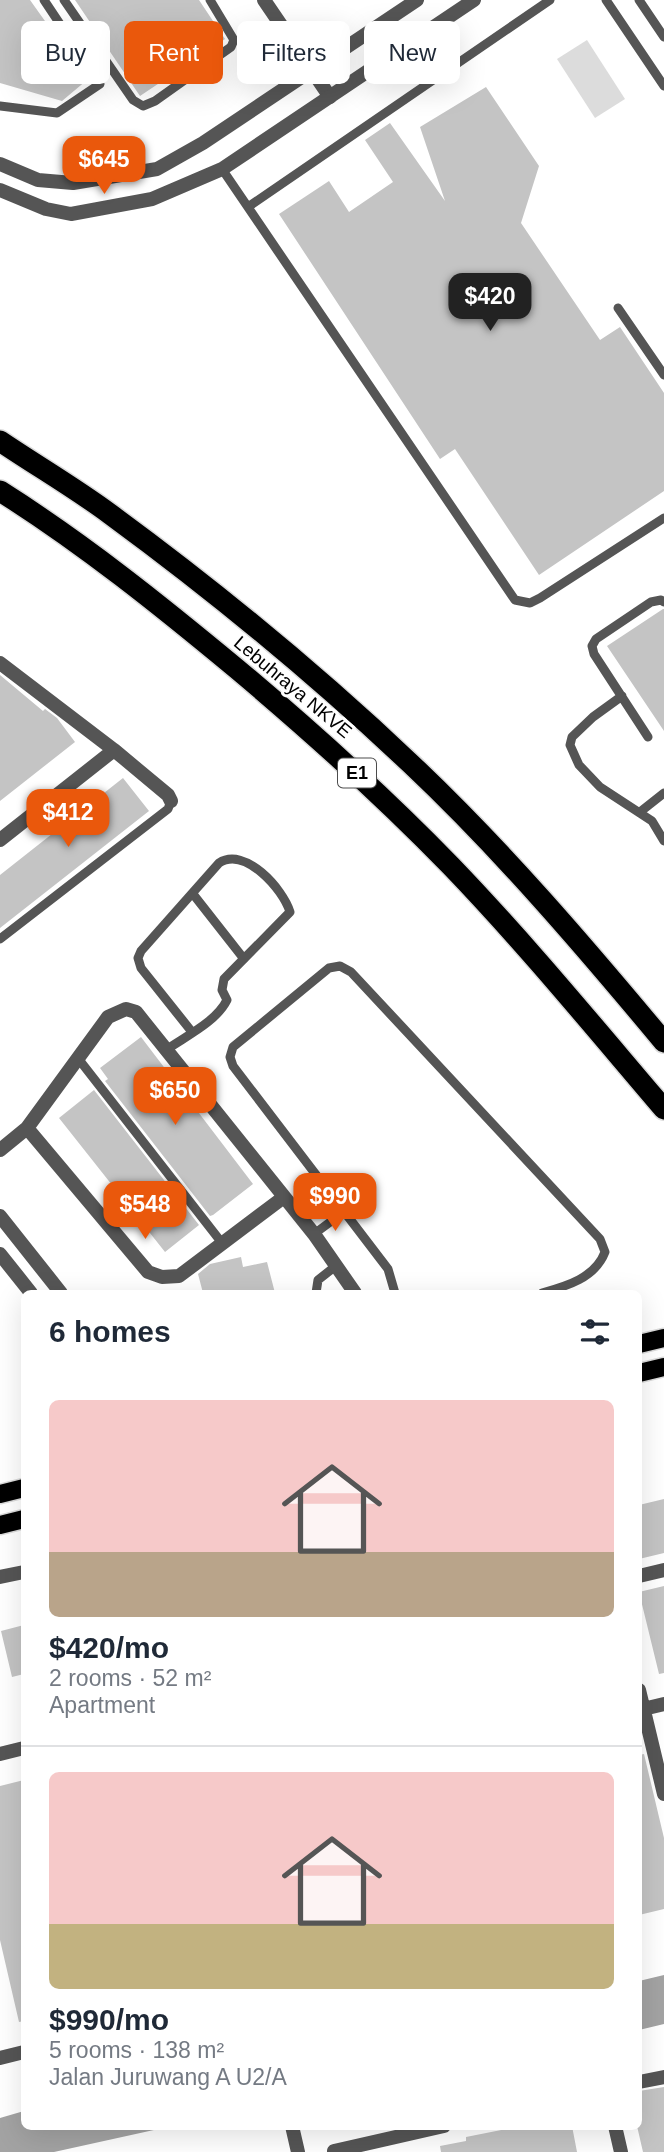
<!DOCTYPE html>
<meta charset="utf-8">
<style>
:root{--surface:#fff;--page:#f6f6f7;--text:#1f2937;--muted:#747a83;--line:#e0e1e3;--accent:#ea580c}
body{margin:0;font-family:Helvetica,sans-serif;background:var(--page);color:var(--text);height:100vh;display:flex;flex-direction:column;font-size:26px;white-space:nowrap}
*{box-sizing:border-box;margin:0}
p{font-size:23px;color:var(--muted)}
.icon{flex:none;width:38px;height:38px;fill:none;stroke:currentColor;stroke-width:2;stroke-linecap:round;stroke-linejoin:round}
.map{position:relative;flex:1;overflow:hidden}
.sheet{position:absolute;left:21px;top:1290px;width:621px;height:840px;display:flex;flex-direction:column;background:var(--surface);border-radius:10px;box-shadow:0 7px 28px #0002}
.sheet>*{flex:none}
.hud{position:absolute;left:21px;top:21px;width:623px;height:63px;display:flex;gap:14px}
.price{position:absolute;translate:-50% -60px;padding:0 16px;border-radius:14px;background:var(--accent);color:#fff;font-size:23px;line-height:46px;filter:drop-shadow(0 2px 4px #0008)}
.price::after{content:'';position:absolute;left:50%;top:42px;width:21px;height:16px;margin-left:-10px;background:inherit;clip-path:polygon(0 0,100% 0,50% 100%)}
.price.selected{background:#222;color:#fff}
ul{padding:0;list-style:none}
li{display:grid;align-content:center;gap:14px;height:371px;padding:0 28px}
li+li{border-top:2px solid var(--line)}
li span{display:grid;place-items:center;height:217px;border-radius:10px;color:#555}
li>.icon{margin-inline-start:auto}
span .icon{width:126px;height:126px;fill:#fffc;stroke-width:1}
li b{font-size:30px}
h2{display:flex;justify-content:space-between;align-items:center;height:84px;padding:0 28px;font-size:30px}
.chip{padding:0 24px;border-radius:10px;background:var(--surface);box-shadow:0 7px 28px #0002;font-size:24px;line-height:63px}
.chip.selected{background:var(--accent);color:#fff}
.map>svg:first-child{display:block}
.green{fill:#dcdcdc}
.water{fill:#a3a3a3}
.building{fill:#c4c4c4}
.lines{fill:none;stroke-linecap:round;stroke-linejoin:round}
.primary-casing{stroke:#dbdbdb;stroke-width:21}
.motorway-casing{stroke:#dbdbdb;stroke-width:24}
.service{stroke:#555;stroke-width:9}
.minor{stroke:#555;stroke-width:14}
.tertiary{stroke:#555;stroke-width:14}
.primary{stroke:#000;stroke-width:18}
.motorway{stroke:#000;stroke-width:21}
.labels{text-anchor:middle;dominant-baseline:central;stroke-width:6;stroke-linejoin:round;paint-order:stroke}
.shield{fill:#fff;stroke:#4c4c4c;stroke-width:2}
.shield-label{font-size:18px;font-weight:bold;fill:#000}
.street-label{font-size:19px;fill:#000;stroke:#fff}
</style>
<div class="map">
<svg width="664" height="2152" viewBox="0 0 664 2152">
<rect width="100%" height="100%" fill="#fff"/>
<!-- green -->
<path class="green" d="M587,40L625,99L595,118L557,59Z"/>
<!-- water -->
<path class="water" d="M664,1975V2024L639,2030V1981Z
M24,2111V2126H172L54,2152H0V2118Z"/>
<!-- building -->
<path class="building" d="M0,0H30L87,80L62,101L0,83Z
M75,0H199L225,39L140,96Z
M486,87L539,166L521,223L600,340L620,327L664,393V491L539,575L455,449L440,459L279,214L329,181L349,212L393,182L365,140L390,123L445,201L420,127Z
M663,609H664V731L607,646Z
M0,675L43,711L45,709L57,718L75,742L0,801Z
M123,778L149,811L0,928V875Z
M141,1037L253,1184L213,1215L210,1216L105,1081L108,1079L100,1068Z
M94,1090L199,1225L165,1252L59,1118Z
M241,1257L243,1267L267,1262L275,1293H203L198,1274L210,1264Z
M664,1499V1553L639,1559V1505Z
M664,1586V1673L659,1674L639,1592Z
M24,1625V1674L12,1677L1,1631Z
M644,1754L664,1838V1909L639,1915V1755Z
M24,1780V2021L19,2022L0,1940V1786Z
M664,2087V2152H643L637,2126L639,2091Z
M521,2126H572L577,2152H441L440,2146L466,2141V2137Z"/>
<g class="lines">
<defs>
<path id="primary" d="M639,1344L664,1338
M639,1373L664,1367
M0,1494L24,1488
M0,1525L24,1519"/>
<path id="motorway" d="M0,441C37,466 75,488 110,514C215,591 317,675 411,764C502,850 584,946 664,1042
M0,491C84,544 161,606 237,669C312,732 383,796 451,866C526,944 594,1027 664,1109"/>
</defs>
<!-- primary casing -->
<use href="#primary" class="primary-casing"/>
<!-- motorway casing -->
<use href="#motorway" class="motorway-casing"/>
<!-- service -->
<path class="service" d="M64,0L133,100L143,106L155,101L231,47L234,40L210,0
M606,0L664,86
M639,0L664,37
M0,106L57,113L100,84L44,0
M222,169L515,600L530,603L540,598L664,518
M248,207L550,0
M618,308L664,375
M622,696L593,717L572,737L570,745L579,765L600,787L652,821L664,841
M648,737L594,654L592,646L596,639L651,602L661,600L664,602
M640,812L664,793
M193,894L244,959
M0,939L168,809L171,801
M166,1050C186,1036 216,1022 227,1000L222,990L224,979L290,912C283,889 245,846 219,863L141,951L138,958L141,968L192,1032
M77,1057L222,1243
M314,1234L345,1211
M316,1293L318,1280L337,1265
M395,1293L388,1269L233,1066L230,1057L233,1047L329,968L340,966L351,972L600,1239L605,1252C595,1278 567,1286 542,1293"/>
<!-- minor -->
<path class="minor" d="M264,0L330,97
M0,663L114,750L168,795L171,801
M0,840L114,750
M27,1128L148,1272L162,1277L179,1276L284,1197
M0,1150L27,1128L108,1017L126,1009L136,1012L314,1234L355,1293
M639,1576L664,1570
M0,1577L24,1572
M639,1690L664,1794
M639,1710L664,1704
M0,1754L24,1748
M0,2058L24,2052
M639,2082L664,2077
M615,2126L621,2152
M334,2151L444,2126"/>
<!-- tertiary -->
<path class="tertiary" d="M0,164L38,180L73,183L157,169L203,143L417,0
M0,190L46,209L71,214L152,199L222,169L474,0
M0,1216L61,1293
M0,1254L31,1293
M292,2126L298,2152"/>
<!-- primary -->
<use href="#primary" class="primary"/>
<!-- motorway -->
<use href="#motorway" class="motorway"/>
</g>
<g class="labels">
<!-- shield labels -->
<rect class="shield" x="338" y="758.5" width="38" height="29" rx="5"/>
<g class="shield-label">
<text x="357" y="773">E1</text>
</g>
<!-- street labels -->
<g class="street-label">
<text transform="translate(293 687) rotate(40)">Lebuhraya NKVE</text>
</g>
</g>
</svg>
<b class="price" style="left:104px;top:196px">$645</b>
<b class="price selected" style="left:490px;top:333px">$420</b>
<b class="price" style="left:68px;top:849px">$412</b>
<b class="price" style="left:175px;top:1127px">$650</b>
<b class="price" style="left:335px;top:1233px">$990</b>
<b class="price" style="left:145px;top:1241px">$548</b>
<div class="hud">
<a class="chip">Buy</a>
<a class="chip selected">Rent</a>
<a class="chip">Filters</a>
<a class="chip">New</a>
</div>
<section class="sheet">
<h2>6 homes<svg class="icon" aria-label="filters" viewBox="0 0 24 24"><path d="M4 7h16M4 17h16"/><circle cx="9" cy="7" r="2"/><circle cx="15" cy="17" r="2"/></svg></h2>
<ul>
<li><span style="background:linear-gradient(#f6c9c9 70%,#b9a48a 0)"><svg class="icon" aria-label="home" viewBox="0 0 24 24"><path d="M3 11l9-7 9 7M6 9v11h12V9"/></svg></span><div><b>$420/mo</b><p>2 rooms · 52 m²</p><p>Apartment</p></div></li>
<li><span style="background:linear-gradient(#f6c9c9 70%,#c2b280 0)"><svg class="icon" aria-label="home" viewBox="0 0 24 24"><path d="M3 11l9-7 9 7M6 9v11h12V9"/></svg></span><div><b>$990/mo</b><p>5 rooms · 138 m²</p><p>Jalan Juruwang A U2/A</p></div></li>
</ul>
</section>
</div>
